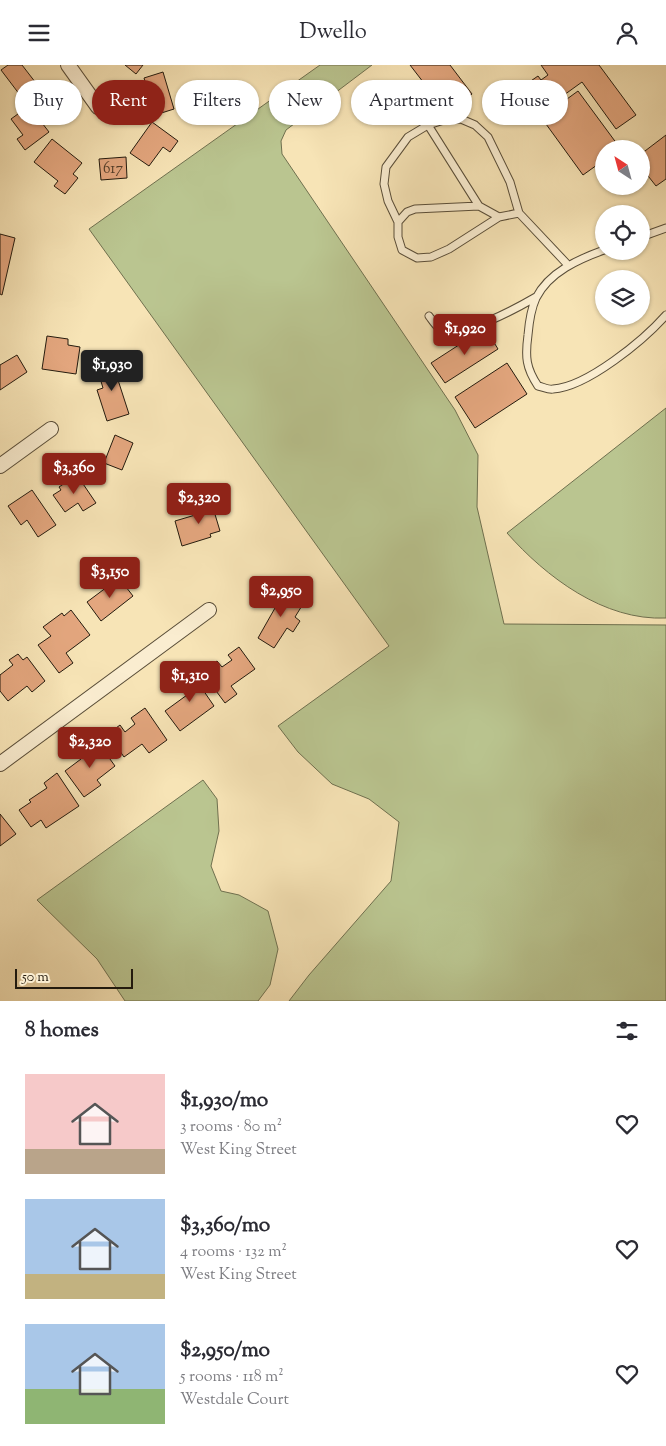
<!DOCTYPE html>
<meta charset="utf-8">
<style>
:root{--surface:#fff;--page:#f7f7f7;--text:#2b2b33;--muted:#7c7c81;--accent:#8f2418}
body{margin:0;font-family:"Sorts Mill Goudy",serif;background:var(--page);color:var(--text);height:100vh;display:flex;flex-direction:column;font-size:19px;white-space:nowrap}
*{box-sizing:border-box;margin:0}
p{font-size:16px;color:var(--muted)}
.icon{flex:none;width:28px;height:28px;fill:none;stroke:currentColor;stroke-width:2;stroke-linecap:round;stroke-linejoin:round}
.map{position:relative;height:936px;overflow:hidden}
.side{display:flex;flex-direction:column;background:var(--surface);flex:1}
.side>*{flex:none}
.banner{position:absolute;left:15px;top:15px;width:636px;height:45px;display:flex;gap:10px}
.needle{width:32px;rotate:324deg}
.controls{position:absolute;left:595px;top:75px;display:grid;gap:10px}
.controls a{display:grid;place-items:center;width:55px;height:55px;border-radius:50%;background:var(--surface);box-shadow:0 1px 4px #0004;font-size:25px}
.scale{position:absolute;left:15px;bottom:12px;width:118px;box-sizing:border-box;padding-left:5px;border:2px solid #241b0e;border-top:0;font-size:14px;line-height:18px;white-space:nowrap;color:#241b0e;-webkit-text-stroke:4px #faedd0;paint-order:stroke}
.price{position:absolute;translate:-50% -42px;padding:0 11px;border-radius:5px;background:var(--accent);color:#fff;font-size:16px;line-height:32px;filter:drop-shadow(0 1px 2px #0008)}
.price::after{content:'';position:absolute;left:50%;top:30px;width:15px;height:11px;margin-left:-8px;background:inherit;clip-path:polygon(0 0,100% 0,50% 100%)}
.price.current{background:#222;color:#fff}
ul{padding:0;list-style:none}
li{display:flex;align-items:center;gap:15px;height:125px;padding:0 25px}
li span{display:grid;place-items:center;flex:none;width:140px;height:100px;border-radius:0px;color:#555}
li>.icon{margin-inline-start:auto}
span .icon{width:60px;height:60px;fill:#fffc;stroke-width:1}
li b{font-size:21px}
h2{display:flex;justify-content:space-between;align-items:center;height:60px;padding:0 25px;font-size:21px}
.tag{padding:0 18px;border-radius:22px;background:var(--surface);box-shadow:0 1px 4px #0004;font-size:18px;line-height:45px}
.tag.current{background:var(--accent);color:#fff}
header{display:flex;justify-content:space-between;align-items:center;height:65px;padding:0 25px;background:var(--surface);font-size:22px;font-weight:600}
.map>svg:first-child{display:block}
.green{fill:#bac590;stroke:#6f704f}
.building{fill:#e3a67e;stroke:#241b0e}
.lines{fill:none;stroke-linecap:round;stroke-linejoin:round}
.lane-casing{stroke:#594d38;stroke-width:9}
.street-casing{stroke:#594d38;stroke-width:16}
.lane{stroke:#faedd0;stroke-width:7}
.street{stroke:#faedd0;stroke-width:14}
.labels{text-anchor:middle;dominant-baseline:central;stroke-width:4;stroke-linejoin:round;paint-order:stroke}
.number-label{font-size:15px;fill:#543e2a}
</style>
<header><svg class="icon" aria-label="menu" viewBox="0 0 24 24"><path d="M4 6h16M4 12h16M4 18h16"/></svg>Dwello<svg class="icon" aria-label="person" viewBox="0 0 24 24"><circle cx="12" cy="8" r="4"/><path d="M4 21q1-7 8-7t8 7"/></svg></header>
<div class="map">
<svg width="666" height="936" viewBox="0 0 666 936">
<rect width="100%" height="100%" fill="#f7e4b6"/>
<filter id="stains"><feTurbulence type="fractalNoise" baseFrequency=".004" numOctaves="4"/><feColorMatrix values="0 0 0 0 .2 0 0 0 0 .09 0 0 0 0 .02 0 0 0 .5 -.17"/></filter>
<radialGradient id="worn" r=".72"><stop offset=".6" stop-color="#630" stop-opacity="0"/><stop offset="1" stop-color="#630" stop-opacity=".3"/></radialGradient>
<!-- green -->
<path class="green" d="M320,0H372L286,65L281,76L282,89L455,345L478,390L477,442L504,559L666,560V936H289L309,910L391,816L399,757L369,734L332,719L298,687L278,661L389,581L89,164Z
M666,343V553C604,556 546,512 507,468Z
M203,715L217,734L219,766L211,801L221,826L239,830L268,846L278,884L270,920L258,936H125L97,894L37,835Z"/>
<!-- building -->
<path class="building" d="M8,0H22L39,22L23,34L1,5Z
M125,0H143L136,9Z
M410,0H450L472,29L447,48Z
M541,0H599L636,50L616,64L582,17L564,30L567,34L578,26L620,83L604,84V95L583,110L530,37L535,34L525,20L538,11L541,15L548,10Z
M163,7L174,44L155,50L144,13Z
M29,41L49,67L25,85L17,74L23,70L11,54Z
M152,57L178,76L170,87L163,82L149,101L130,88Z
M666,70V114L656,121L641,102V89Z
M52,74L82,98L73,109L78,113L65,129L54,121L58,116L34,97Z
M126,92L127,113L101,115L99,94Z
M0,169L15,173L2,230L0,229Z
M485,263L498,284L445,318L431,298Z
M47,271L68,274V280L80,282L76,309L42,304Z
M17,290L27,307L0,325V300Z
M117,297L122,314L118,315L129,349L107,356L97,325L103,323L97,303Z
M507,298L527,329L475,363L455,332Z
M115,370L133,378L122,405L104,398Z
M77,410L96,438L83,446L78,438L65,447L53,430L61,425L59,422Z
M32,425L56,460L38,472L27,455L21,460L8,441Z
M213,434L217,445L214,446L220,466L210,469L211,472L182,481L175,456L202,448L199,438Z
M119,513L133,531L101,556L87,537Z
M278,524L303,539L295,552L300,556L293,567L287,563L274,583L258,573L275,543L269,538Z
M71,545L90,570L66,588L73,598L59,608L38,580L51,571L43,562L62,548L64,551Z
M239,582L255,604L231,621L237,629L225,638L202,607L217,596L222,602L232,595L228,590Z
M18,589L23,595L27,592L45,616L32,627L27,621L8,636L0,626V610L13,600L9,595Z
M195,606L205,619L201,622L214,641L180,666L165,646L187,630L178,618Z
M145,643L167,675L149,688L142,679L124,692L108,669L120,660L125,667L135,659L131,653Z
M97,676L115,701L97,715L101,720L84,732L65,706L81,694L78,690Z
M57,708L79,741L46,763L41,755L31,762L19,745L31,737L29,735L47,723L44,718Z
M0,749L16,769L0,781Z"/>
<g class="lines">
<defs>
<path id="lane" d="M428,60L479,141
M519,148L499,152L449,184L431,192L417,193L402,185L398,172V157L388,136L384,119L386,102L408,72L428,60L444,55L461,54L475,60L488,72L510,117L519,148L568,200
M398,157L407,147L415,144L479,141L499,152
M641,172L666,163
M604,185C579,194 549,207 536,233C531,244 529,258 528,270C525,292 526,303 538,321C543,322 549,325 553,324C587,322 644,275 666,250
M429,251C432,255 435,260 439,263C460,275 517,243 536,232"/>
<path id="street" d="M68,0L98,42
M0,401L51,364
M0,699L209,545"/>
</defs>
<!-- lane casing -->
<use href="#lane" class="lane-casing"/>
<!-- street casing -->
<use href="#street" class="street-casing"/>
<!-- lane -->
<use href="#lane" class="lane"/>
<!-- street -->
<use href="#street" class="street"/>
</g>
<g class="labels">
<!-- number labels -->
<g class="number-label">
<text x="113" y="104">617</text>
</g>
</g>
<rect width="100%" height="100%" filter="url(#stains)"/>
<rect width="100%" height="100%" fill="url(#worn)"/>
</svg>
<div class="controls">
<a><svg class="needle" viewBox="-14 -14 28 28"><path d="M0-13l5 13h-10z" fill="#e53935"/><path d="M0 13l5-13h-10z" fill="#7c7c81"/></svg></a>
<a><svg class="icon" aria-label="locate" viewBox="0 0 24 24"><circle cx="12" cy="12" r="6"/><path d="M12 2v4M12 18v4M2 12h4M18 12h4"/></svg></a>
<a><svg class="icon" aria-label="layers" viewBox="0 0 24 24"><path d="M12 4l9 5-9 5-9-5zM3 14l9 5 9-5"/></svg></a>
</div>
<div class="scale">50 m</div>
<b class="price" style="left:465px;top:291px">$1,920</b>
<b class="price current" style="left:112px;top:327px">$1,930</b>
<b class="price" style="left:74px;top:430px">$3,360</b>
<b class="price" style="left:199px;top:460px">$2,320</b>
<b class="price" style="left:110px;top:534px">$3,150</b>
<b class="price" style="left:281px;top:553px">$2,950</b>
<b class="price" style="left:190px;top:638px">$1,310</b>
<b class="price" style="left:90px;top:704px">$2,320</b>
<div class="banner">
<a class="tag">Buy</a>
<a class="tag current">Rent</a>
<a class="tag">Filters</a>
<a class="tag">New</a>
<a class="tag">Apartment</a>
<a class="tag">House</a>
</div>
</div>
<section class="side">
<h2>8 homes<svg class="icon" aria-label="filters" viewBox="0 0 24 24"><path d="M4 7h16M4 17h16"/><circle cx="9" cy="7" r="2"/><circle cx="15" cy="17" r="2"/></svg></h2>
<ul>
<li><span style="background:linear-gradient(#f6c9c9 75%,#b9a48a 0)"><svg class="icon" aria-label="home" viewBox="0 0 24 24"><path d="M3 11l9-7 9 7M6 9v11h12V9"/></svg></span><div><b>$1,930/mo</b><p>3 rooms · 80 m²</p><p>West King Street</p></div><svg class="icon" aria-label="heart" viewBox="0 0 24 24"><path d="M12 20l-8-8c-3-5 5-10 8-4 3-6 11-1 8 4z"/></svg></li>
<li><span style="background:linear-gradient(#a9c7e8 75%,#c2b280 0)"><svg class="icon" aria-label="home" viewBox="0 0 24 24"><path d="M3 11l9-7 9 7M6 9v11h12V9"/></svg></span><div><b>$3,360/mo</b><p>4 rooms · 132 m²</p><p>West King Street</p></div><svg class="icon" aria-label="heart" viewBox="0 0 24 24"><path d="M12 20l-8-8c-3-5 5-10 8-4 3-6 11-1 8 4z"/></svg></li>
<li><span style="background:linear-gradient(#a9c7e8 65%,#8fb573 0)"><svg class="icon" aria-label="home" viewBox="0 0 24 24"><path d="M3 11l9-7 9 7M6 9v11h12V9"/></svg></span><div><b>$2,950/mo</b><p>5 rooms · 118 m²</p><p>Westdale Court</p></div><svg class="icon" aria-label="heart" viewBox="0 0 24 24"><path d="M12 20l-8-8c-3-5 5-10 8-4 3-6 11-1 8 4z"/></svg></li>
</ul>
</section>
